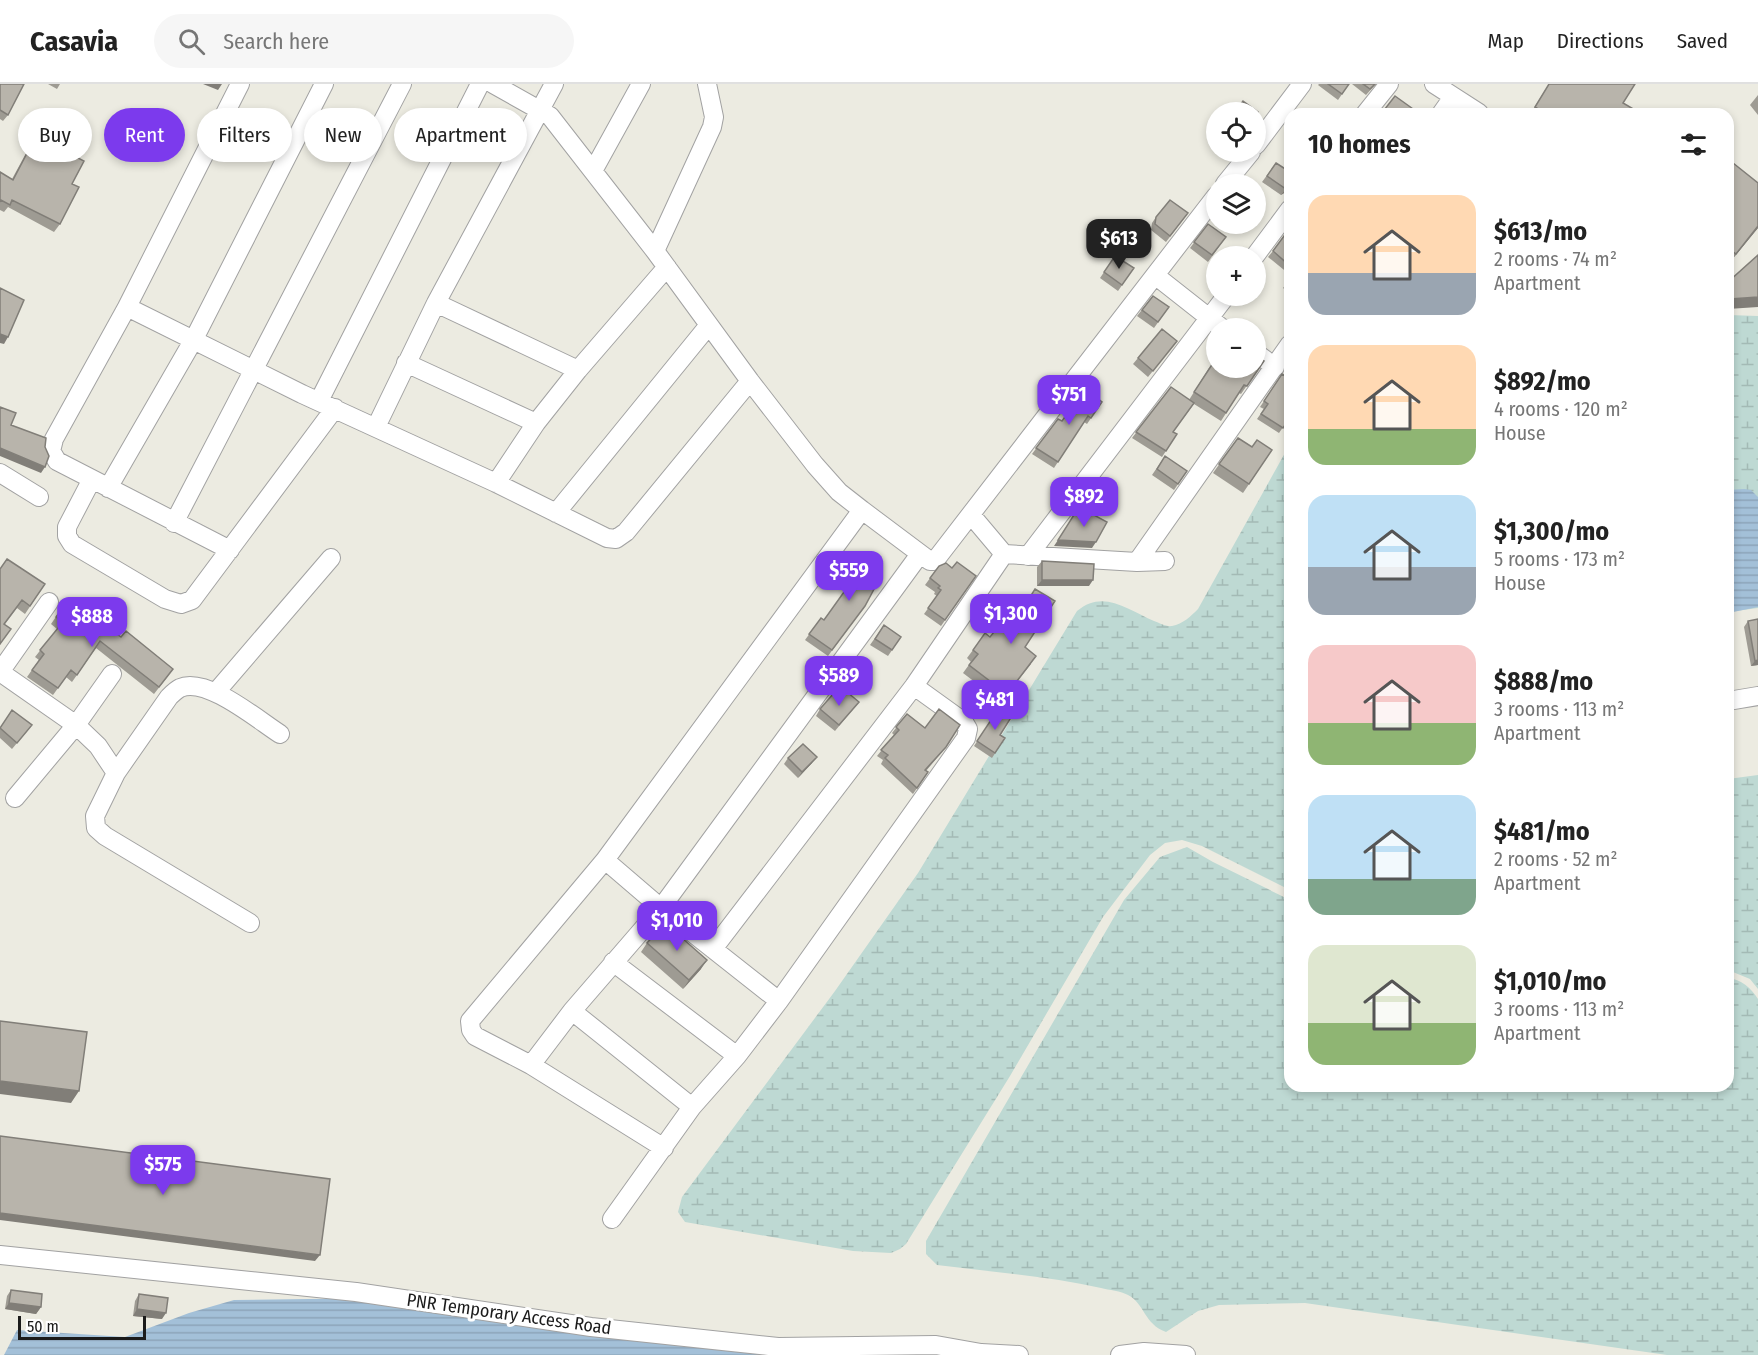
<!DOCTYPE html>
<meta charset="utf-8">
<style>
:root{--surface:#fff;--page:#f6f6f6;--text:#222;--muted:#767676;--line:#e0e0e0;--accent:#7c3aed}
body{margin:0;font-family:"Fira Sans Condensed",sans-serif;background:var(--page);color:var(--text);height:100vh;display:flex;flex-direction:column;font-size:22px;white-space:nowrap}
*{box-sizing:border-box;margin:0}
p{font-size:20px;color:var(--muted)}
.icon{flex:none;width:33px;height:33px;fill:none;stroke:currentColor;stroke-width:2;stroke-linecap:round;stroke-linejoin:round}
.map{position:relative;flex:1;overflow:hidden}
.side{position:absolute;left:1284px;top:24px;width:450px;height:984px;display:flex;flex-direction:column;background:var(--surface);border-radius:18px;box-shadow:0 3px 9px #0003}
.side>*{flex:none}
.hud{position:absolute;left:18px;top:24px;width:570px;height:54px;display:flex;gap:12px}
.buttons{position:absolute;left:1206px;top:18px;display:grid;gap:12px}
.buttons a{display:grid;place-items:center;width:60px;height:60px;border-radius:50%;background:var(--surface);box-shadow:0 3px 9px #0003;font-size:30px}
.scale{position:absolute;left:18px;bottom:15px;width:128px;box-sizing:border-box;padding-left:6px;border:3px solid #1b1b1b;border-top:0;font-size:16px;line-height:21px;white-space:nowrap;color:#1b1b1b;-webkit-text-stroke:4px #fff;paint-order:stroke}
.price{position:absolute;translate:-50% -51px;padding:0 14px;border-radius:12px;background:var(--accent);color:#fff;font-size:20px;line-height:39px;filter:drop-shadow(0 2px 3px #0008)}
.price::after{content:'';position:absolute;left:50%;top:36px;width:18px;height:14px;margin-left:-9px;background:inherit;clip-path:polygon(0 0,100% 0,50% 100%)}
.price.active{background:#222;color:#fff}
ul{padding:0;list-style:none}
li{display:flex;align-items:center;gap:18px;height:150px;padding:0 24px}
li span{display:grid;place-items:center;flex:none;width:168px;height:120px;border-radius:18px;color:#555}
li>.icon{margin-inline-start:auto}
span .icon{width:72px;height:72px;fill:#fffc;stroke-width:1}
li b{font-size:26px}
h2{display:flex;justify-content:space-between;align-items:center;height:72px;padding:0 24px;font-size:26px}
.chip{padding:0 21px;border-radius:27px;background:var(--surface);box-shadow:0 3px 9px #0003;font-size:21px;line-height:54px}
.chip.active{background:var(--accent);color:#fff}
header{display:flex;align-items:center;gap:36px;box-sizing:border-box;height:84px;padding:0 30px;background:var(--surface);border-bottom:2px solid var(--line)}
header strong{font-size:28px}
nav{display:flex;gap:33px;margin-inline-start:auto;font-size:21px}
.search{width:420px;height:54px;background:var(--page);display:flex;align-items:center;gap:15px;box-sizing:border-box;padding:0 21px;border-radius:33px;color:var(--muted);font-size:22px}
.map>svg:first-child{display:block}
.wetland{fill:url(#wetland-marsh)}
.water{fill:url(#water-rules)}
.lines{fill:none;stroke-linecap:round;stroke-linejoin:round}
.minor-casing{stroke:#a2a2a2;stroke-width:20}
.minor{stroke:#fff;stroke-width:18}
.wall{fill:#9e9b93}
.shaded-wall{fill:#817e78}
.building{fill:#b8b4ab;stroke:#817e78;stroke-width:1.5}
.labels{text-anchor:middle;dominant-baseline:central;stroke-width:6;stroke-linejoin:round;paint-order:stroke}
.street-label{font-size:18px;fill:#1b1b1b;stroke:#fff}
</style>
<header>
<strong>Casavia</strong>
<div class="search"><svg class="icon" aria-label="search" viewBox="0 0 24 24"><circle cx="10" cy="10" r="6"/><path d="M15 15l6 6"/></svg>Search here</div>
<nav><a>Map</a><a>Directions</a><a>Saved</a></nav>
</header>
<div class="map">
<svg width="1758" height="1271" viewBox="0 0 1758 1271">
<defs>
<pattern id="wetland-marsh" width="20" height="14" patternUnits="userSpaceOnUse" patternTransform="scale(1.5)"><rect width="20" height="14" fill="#bed9d3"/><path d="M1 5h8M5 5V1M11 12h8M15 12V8" fill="none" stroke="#a3bab5"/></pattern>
<pattern id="water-rules" width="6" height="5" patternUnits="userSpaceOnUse" patternTransform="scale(1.5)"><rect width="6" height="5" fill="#a3c0d8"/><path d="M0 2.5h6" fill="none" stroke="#8ca4b9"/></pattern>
</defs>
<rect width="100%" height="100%" fill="#ecebe1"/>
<!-- wetland -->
<path class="wetland" d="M1728,231L1758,232V524L1728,528Z
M1290,360V806L1202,762L1182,756L1165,759L1150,771L1103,833L1010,992L906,1160L900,1165L891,1169L853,1167L685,1138L678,1128L682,1113L835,907L918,789L1077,527C1103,505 1127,525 1154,537C1160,539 1166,543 1172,542C1183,540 1191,532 1198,525Z
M1758,691V905L1750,895L1728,886V695Z
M1187,763L1213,778L1290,816V1002H1728V894C1741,895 1751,904 1758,915V1271H1667L1305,1219L1219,1221L1198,1227L1166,1248C1144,1240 1145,1220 1128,1211C1121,1207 1109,1206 1101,1204C1048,1192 991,1188 937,1181L926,1170V1157L1124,816L1160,773Z"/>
<!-- water -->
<path class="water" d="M1744,405L1751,406L1758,413V523L1728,529V406Z
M456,1213L703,1255L825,1271H4L17,1246L125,1253L189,1229L234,1216Z"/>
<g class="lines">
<defs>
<path id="minor" d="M493,0L550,32L655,167L750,297L815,381L839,408L862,426
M1434,0L1479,29
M1365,30L1389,0
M1441,30L1453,13
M1256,61L1302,0
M593,87L641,0
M1225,100L1251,68
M655,167L712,43L714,33L707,0
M1255,172L1290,125
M1156,192L1222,244
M436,219L578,286
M127,223L302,310L496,399L607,454L616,455L626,448L750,297
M1256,269L1275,283
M406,279L536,339
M319,317L480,0
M376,343L436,219L554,0
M0,389L39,413
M92,395L67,443V452L72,460L165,515L181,520L192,516L335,324
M496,399L536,339L578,286L667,183
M108,404L194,255L324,0
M556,429L709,241
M972,432L1004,470L1137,478L1165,477
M174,439L402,0
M230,466L57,377L51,367L54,355L127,223L240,0
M1028,472L1226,212
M1137,478L1290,260
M0,588L76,641L98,662L116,689
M0,588L49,518
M216,608L331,474
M1728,617L1758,612
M15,714L76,641L112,590
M605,776L661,824L779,917
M250,839L105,752L96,744L95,732L116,689L169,613C172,610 176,606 180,604C206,592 258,636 280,650
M713,865L914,602L1004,470
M613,878L737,972
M572,927L692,1023
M531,981L572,927L661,824L920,470
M664,1064L531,981L475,952L471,946L470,937L605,776L862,426L930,477H934L937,474L1216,112
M612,1135L692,1023L737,972L779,917L966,654L968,645L964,638L914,602
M0,1171L356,1208L591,1243L778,1263L936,1261L981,1269L1019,1271
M1120,1271L1144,1268L1186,1271"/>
</defs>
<!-- minor casing -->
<use href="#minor" class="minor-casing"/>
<!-- minor -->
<use href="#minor" class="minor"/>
</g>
<!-- wall -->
<path class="wall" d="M0,0L8,31L3,37L0,35Z
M48,0H60L57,5Z
M1319,0H1349L1338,16L1318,1Z
M1352,0H1376L1366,11Z
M1549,0H1635L1623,19L1632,30H1530Z
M1758,11V31L1750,21Z
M36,52L72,100L60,140L54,148L8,123L4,128L0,126V88L12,95L31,60Z
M1728,75L1758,99V144L1730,178L1728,177Z
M1276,79L1290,105L1281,111L1262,98Z
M1188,129L1166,158L1151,146L1152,139L1156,133Z
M1208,140L1226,153L1208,178L1190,164Z
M1290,150V189L1289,190L1268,173L1273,167L1287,154Z
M1115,172L1134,184L1118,207L1100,194Z
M1290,195V209L1283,204Z
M1153,212L1169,223L1154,244L1137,232Z
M1177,257L1148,293L1133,280L1138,274Z
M1264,277L1241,310L1239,309L1221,337L1194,320L1173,348L1177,350L1162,373L1132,354L1171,303L1189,316L1209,284Z
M1282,290L1290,295V337L1288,340L1286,339L1279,349L1257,335L1264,325L1260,323Z
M1102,318L1087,340L1084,338L1054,384L1032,370L1058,335L1062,337Z
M1238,354L1252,363L1272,366L1243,409L1213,389Z
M1165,372L1187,387L1174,406L1152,391Z
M860,468L874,488L865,522L828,572L805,556L821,534L824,536L845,507L844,506L847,500L843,496Z
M1042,477L1089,502H1037V483Z
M939,482L952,484L976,492L941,542L924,530L937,512L934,510L935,508L925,501Z
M0,485L45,500L25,530L17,524L5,540L0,561Z
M69,514L168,592L154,610L96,564L72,598L66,593L53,611L27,593L39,576L35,573L57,545L51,540Z
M1748,537L1758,581L1751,582L1744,543Z
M884,541L901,553L888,572L870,561Z
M990,553L1025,563L1031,580L1001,618L963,589L971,578L967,574L973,566Z
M841,615L859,618L835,647L816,632L820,625Z
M999,624L1000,651L1005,654L992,674L974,662Z
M907,630L942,668L926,687L928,688L913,710L881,680L883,676L877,672L894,651L892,649Z
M32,641L12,665L0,654V643Z
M788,674L812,679L798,694L784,680Z
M647,859L701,885L683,905L641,868Z
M11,1206L41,1223L36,1230L5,1225L7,1212Z
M139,1210L162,1235L133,1232L135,1217Z"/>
<!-- shaded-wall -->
<path class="shaded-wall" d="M203,0H222L218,6Z
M1290,102V105L1281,111L1286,105Z
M1758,142V144L1730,178L1736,170Z
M1758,213V223L1728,225V217L1730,215Z
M0,250L8,253L4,260L0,259Z
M0,364L45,383L41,389L0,372Z
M1058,456L1096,458L1092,464L1054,462Z
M1042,496H1093L1089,502H1037Z
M1758,576V581L1751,582L1755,577Z
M817,673L812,679L798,694L802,688Z
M707,876L701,885L683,905L689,896Z
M0,997L79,1007L71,1019L0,1010Z
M0,1129L320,1171L315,1177L0,1136Z
M9,1219L41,1223L36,1230L5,1225Z
M137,1225L166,1229L162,1235L133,1232Z"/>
<!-- building -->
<path class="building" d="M0,0H24L8,31L0,26Z
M1328,0H1349L1342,10Z
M1363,0H1375L1370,5Z
M1549,0H1635L1623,19L1635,26L1632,30H1546L1535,23Z
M1395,12L1420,30H1381Z
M1243,17L1258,28L1256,32V28H1235Z
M1458,25L1465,30H1453Z
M36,52L84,77L72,100L79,103L60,140L12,116L10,121L1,116L0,118V88L13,96Z
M1728,75L1758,99V142L1736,170L1728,164Z
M1276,79L1290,88V102L1286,105L1267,92Z
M1170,116L1188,129L1170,152L1155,140L1156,133Z
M1208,140L1226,153L1212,171L1194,158Z
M1290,150V182L1273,167L1284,152L1287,154Z
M1758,171V213L1730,215L1728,217V195L1729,197Z
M1115,172L1134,184L1122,201L1104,188Z
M0,204L24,216L8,253L0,250Z
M1153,212L1169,223L1158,238L1142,226Z
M1162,245L1177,257L1153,287L1138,274Z
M1256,272L1264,277L1247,302L1244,301L1226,329L1194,308L1215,276L1216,277V284H1256Z
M1282,290L1290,295V334L1283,344L1261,330L1268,320L1264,317Z
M1171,303L1194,319L1173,348L1177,350L1166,367L1136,348Z
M1085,305L1102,318L1091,334L1088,332L1058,378L1036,364L1058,335L1062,337Z
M0,323L16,329L11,341L46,354L45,363L49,372L45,383L0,364Z
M1238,354L1252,363L1257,356L1272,366L1249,400L1219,380Z
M1165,372L1187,387L1178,400L1157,385Z
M1079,423L1107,438L1096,458L1058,456Z
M860,468L879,479L874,488L881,492L865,522L832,566L809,550L821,534L824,536L849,501L848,500L851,494L848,490Z
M7,475L45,500L30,522L22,516L4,540L11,545L0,560V485Z
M1042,477L1094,480L1093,496H1042Z
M957,478L976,492L945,536L928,524L941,506L938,504L940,502L930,494L939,482L946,479L952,484Z
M1035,505L1055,517L1025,563L1036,572L1007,610L969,581L978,570L973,566L985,549L990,553L998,543L1007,550Z
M69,514L121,553L126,547L173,585L159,603L100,557L77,591L71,586L58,604L32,586L44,570L40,566L63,538L56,533Z
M1758,535V576L1755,577L1748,537Z
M884,541L901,553L892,566L875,555Z
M847,608L859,618L839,641L820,625L834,609L841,615Z
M999,624L1012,632L1000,651L1005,654L995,669L977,657Z
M939,625L960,641L946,663L925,686L928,688L917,704L885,674L888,671L881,666L899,646L896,643L907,630L925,644Z
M12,626L32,641L17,659L0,644Z
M803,660L817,673L802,688L788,674Z
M665,839L707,876L689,896L647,859Z
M0,937L87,948L79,1007L0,997Z
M0,1052L330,1095L320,1171L0,1129Z
M11,1206L42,1210L41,1223L9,1219Z
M139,1210L168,1214L166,1229L137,1225Z"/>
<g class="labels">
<!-- street labels -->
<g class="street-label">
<text transform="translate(509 1230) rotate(8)">PNR Temporary Access Road</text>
</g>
</g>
</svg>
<div class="buttons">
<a><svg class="icon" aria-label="locate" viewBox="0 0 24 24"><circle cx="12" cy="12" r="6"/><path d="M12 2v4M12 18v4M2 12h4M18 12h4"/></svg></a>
<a><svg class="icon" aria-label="layers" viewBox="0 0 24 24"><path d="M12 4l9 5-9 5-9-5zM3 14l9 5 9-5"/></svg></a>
<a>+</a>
<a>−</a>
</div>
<div class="scale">50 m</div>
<b class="price active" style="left:1119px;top:186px">$613</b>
<b class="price" style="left:1069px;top:342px">$751</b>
<b class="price" style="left:1084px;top:444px">$892</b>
<b class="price" style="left:849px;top:518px">$559</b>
<b class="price" style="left:1011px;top:561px">$1,300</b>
<b class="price" style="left:92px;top:564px">$888</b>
<b class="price" style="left:839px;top:623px">$589</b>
<b class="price" style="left:995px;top:647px">$481</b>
<b class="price" style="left:677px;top:868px">$1,010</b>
<b class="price" style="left:163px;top:1112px">$575</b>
<div class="hud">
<a class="chip">Buy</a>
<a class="chip active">Rent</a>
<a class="chip">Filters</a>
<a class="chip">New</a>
<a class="chip">Apartment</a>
</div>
<section class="side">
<h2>10 homes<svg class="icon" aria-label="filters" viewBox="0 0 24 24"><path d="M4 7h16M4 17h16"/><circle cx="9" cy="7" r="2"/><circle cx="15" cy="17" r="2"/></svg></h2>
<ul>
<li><span style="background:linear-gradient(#ffd9b3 65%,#9aa5b1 0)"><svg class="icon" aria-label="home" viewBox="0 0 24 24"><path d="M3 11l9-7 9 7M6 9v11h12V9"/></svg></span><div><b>$613/mo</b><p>2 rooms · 74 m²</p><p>Apartment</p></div></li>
<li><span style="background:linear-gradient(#ffd9b3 70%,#8fb573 0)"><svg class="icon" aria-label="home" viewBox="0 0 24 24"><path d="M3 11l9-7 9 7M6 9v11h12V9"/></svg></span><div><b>$892/mo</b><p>4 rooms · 120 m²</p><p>House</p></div></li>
<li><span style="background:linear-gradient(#bfe0f5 60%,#9aa5b1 0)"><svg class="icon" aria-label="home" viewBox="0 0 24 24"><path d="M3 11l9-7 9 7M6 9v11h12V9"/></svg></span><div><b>$1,300/mo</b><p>5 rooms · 173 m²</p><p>House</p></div></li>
<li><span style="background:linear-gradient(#f6c9c9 65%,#8fb573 0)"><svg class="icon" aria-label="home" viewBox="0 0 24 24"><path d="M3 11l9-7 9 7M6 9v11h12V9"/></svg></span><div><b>$888/mo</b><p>3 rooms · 113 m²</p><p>Apartment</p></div></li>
<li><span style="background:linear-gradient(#bfe0f5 70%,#7fa58c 0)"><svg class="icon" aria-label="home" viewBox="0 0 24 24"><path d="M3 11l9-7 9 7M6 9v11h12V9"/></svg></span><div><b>$481/mo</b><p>2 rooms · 52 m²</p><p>Apartment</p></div></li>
<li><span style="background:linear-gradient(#dfe7d0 65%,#8fb573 0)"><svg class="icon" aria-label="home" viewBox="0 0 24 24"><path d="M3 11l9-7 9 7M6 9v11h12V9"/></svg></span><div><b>$1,010/mo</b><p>3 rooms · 113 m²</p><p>Apartment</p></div></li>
</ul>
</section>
</div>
